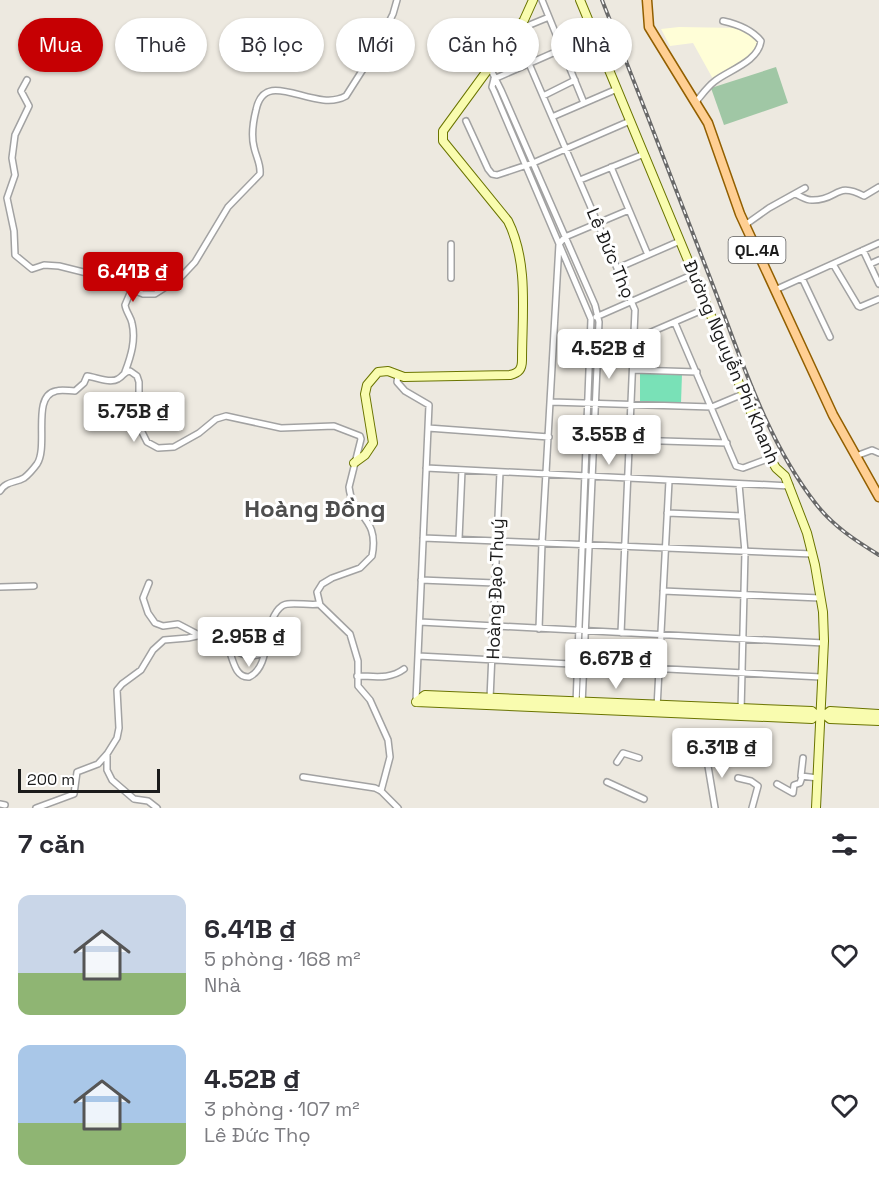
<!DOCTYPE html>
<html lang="vi">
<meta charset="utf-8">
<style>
:root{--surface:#fff;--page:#f7f7f7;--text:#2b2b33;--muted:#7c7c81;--accent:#c60003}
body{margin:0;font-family:"Space Grotesk",sans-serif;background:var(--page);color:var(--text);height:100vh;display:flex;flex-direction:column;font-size:22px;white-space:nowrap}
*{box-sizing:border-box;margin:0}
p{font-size:20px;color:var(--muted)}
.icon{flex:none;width:33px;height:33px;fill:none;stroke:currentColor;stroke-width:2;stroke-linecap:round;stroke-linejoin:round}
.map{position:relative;height:808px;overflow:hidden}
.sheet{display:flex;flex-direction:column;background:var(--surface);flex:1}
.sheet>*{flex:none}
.hud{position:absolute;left:18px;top:18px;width:843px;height:54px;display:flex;gap:12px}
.scale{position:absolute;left:18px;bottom:15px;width:142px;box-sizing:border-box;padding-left:6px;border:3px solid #1b1b1b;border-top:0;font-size:16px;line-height:21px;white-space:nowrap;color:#1b1b1b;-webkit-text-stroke:4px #fff;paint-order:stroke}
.price{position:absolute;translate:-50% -51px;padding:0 14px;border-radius:6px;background:#fff;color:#222;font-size:20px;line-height:39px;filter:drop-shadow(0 2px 3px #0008)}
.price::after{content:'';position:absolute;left:50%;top:36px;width:18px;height:14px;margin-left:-9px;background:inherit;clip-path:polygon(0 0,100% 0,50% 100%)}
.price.active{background:var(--accent);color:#fff}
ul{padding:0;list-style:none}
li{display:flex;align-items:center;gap:18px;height:150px;padding:0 18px}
li span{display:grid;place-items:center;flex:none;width:168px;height:120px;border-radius:12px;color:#555}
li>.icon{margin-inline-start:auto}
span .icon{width:72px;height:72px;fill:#fffc;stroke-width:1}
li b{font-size:26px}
h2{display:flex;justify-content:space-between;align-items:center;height:72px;padding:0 18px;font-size:26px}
.pill{padding:0 21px;border-radius:27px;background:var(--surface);box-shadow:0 2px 4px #0004;font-size:21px;line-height:54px}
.pill.active{background:var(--accent);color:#fff}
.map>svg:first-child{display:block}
.education{fill:#fffed7}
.cemetery{fill:#a0c7a5}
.pitch{fill:#79e1b7}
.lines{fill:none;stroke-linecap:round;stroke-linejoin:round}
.street-casing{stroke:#a2a2a2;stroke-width:8}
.secondary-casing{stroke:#6a7400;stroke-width:10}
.primary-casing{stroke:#925f00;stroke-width:11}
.street{stroke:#fff;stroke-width:5}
.secondary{stroke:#f9fcaf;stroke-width:8}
.primary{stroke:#ffcf93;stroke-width:8}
.rail-casing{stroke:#696969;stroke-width:4}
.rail{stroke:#fff;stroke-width:1.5;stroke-dasharray:4.5;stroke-linecap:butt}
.labels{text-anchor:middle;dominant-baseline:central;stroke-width:6;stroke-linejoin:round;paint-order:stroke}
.shield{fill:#fff;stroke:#5f5f5f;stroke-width:1.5}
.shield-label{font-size:16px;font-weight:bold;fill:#1b1b1b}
.street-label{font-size:18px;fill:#1b1b1b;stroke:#fff}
.district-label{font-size:24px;font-weight:bold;fill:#4e4e4e;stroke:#fff}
</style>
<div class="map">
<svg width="879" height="808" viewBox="0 0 879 808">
<rect width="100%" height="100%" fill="#ede9e0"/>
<!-- education -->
<path class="education" d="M679,27L739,28L754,37L758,44L747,59L713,79L693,43L670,46L661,29Z"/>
<!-- cemetery -->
<path class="cemetery" d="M776,67L788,103L724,125L711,88Z"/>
<!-- pitch -->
<path class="pitch" d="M640,373L682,374L681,403H640Z"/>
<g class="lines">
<defs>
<path id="street" d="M542,0L584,103
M549,17L515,31L635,310L621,633
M473,45L496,58
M489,66L501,90L595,305L599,322L582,705
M494,79L492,87L494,91L591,319L576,704
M494,79L594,35
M27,80L21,91L29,106L15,135L12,158L15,175L7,198L14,231L15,255L32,269L44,265L59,266L95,275L143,294H155L180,278L195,262L228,207L260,174C261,164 256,157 254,147C251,135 253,122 256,110C265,65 314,114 346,96L374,52L380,33L387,26L393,14L397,0
M543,96L575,80
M695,103C701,96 707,87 715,81C729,70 758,62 761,41C752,30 737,24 723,21
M552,117L617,89
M466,121L488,169L492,174L497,175L533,163L630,121
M611,167L648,255
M580,180L644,154
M795,194C801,196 807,201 813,200C839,200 835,181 864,196L879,187
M745,225L769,208L805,188
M451,244V278
M863,250L879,284
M833,264L858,306L860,307L879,299
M870,264L879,260
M618,268L680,241
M802,278L830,337
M775,290L879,243
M596,317L694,274
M675,323L736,466L743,468L770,458
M635,339L707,308
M634,370L697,372
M125,372C131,356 136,340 132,323C131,317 126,312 125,305L131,291
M398,375L397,382L405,391L429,405L416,701
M551,402L712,407L743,394
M428,428L549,437
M630,440L727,443
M856,456L872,450L879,453
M426,468L790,486
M739,484L745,552L741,711
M0,491C6,481 15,483 24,478C28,475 34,468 37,464C49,446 31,396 56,391C62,389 69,391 75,391L84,383L87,376C96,377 110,384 118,379C124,376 123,372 130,371L137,376L139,382V413L142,432L147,442L158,448L174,447L199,433L216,419L226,416L281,428L334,426L360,436L361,439L349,487C352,518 380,516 372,556L360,568L332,578L322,584L317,592L320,605L350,634L358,661V686L370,700L388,740L390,757L381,791
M667,513L742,516
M423,538L813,554
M459,539L462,470
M421,580L495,583
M149,583L143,598L148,613L155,623L163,626L178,624L199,635
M0,587L34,586
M663,591L820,598
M420,622L824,643
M539,629L542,543L559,244L565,237L629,210
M230,648C241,654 252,660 264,652
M418,656L821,677
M357,676C374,676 389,680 404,669
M490,699L500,472
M657,708L669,481
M107,754V770L112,780L134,799L148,801L157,808
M803,758L801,776L818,778
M617,762L623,753L639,758
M303,777L375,788L381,791L398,808
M738,778L751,781L758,786L752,808
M607,782L644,799
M777,784L793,793L794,785L800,783L802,777
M0,804L5,805
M36,808L74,794L77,772L98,764L107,754L117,738L119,728L117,690L122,684L141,670L153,650L164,640L188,638L206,634L222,636C233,648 231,678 249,677C273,666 262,620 282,606C288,601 310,606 319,604
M715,808L708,766L705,758L717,747"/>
<path id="secondary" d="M580,0L770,458L776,468L785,476L807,533L815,565L823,612L824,641L816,808
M354,463L365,455L373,443L365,394L367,385L378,372L388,371L404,377L510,375C519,373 522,369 522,360C522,315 529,263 508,221L443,141V131L524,20L533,0
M416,702L812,719L816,715H825L830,711L879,714
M416,702L425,695L812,711L816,715
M825,715L830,719L879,721"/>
<path id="primary" d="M647,0L649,27L708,123L740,214L833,415L879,497"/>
</defs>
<!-- street casing -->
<use href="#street" class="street-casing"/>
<!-- secondary casing -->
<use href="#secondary" class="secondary-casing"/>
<!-- primary casing -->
<use href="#primary" class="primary-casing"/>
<!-- street -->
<use href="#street" class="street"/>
<!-- secondary -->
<use href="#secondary" class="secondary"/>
<!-- primary -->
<use href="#primary" class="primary"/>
<defs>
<path id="rail" d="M602,0C639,94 676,189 712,283C741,358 766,440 816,504C833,526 856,541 879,555"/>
</defs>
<!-- rail casing -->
<use href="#rail" class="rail-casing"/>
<!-- rail -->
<use href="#rail" class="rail"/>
</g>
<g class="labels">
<!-- shield labels -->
<rect class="shield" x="728.5" y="237" width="57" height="26" rx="4.5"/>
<g class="shield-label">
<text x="757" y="250">QL.4A</text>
</g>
<!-- street labels -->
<g class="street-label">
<text transform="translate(611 253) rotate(67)">Lê Đức Thọ</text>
<text transform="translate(732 362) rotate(67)">Đường Nguyễn Phi Khanh</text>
<text transform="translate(495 589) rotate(-88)">Hoàng Đạo Thuý</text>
</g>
<!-- district labels -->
<g class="district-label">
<text x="315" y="508">Hoàng Đồng</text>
</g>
</g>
</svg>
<div class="scale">200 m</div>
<b class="price active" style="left:133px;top:303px">6.41B ₫</b>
<b class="price" style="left:609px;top:380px">4.52B ₫</b>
<b class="price" style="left:134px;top:443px">5.75B ₫</b>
<b class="price" style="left:609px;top:466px">3.55B ₫</b>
<b class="price" style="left:249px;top:668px">2.95B ₫</b>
<b class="price" style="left:616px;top:690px">6.67B ₫</b>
<b class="price" style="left:722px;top:779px">6.31B ₫</b>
<div class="hud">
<a class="pill active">Mua</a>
<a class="pill">Thuê</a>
<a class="pill">Bộ lọc</a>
<a class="pill">Mới</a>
<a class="pill">Căn hộ</a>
<a class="pill">Nhà</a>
</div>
</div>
<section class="sheet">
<h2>7 căn<svg class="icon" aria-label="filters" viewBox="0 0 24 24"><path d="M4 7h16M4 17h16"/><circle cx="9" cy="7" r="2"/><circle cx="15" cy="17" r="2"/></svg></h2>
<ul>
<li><span style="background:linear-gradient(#c9d6e8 65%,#8fb573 0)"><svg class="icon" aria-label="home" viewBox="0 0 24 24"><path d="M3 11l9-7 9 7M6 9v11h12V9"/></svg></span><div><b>6.41B ₫</b><p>5 phòng · 168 m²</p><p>Nhà</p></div><svg class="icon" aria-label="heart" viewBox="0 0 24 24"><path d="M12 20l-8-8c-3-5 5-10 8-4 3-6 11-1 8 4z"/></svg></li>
<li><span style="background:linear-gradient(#a9c7e8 65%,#8fb573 0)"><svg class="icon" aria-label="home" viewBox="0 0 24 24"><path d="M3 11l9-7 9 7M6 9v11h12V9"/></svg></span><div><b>4.52B ₫</b><p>3 phòng · 107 m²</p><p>Lê Đức Thọ</p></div><svg class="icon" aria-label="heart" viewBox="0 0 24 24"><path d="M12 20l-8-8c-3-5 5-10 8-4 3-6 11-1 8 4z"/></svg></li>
</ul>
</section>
